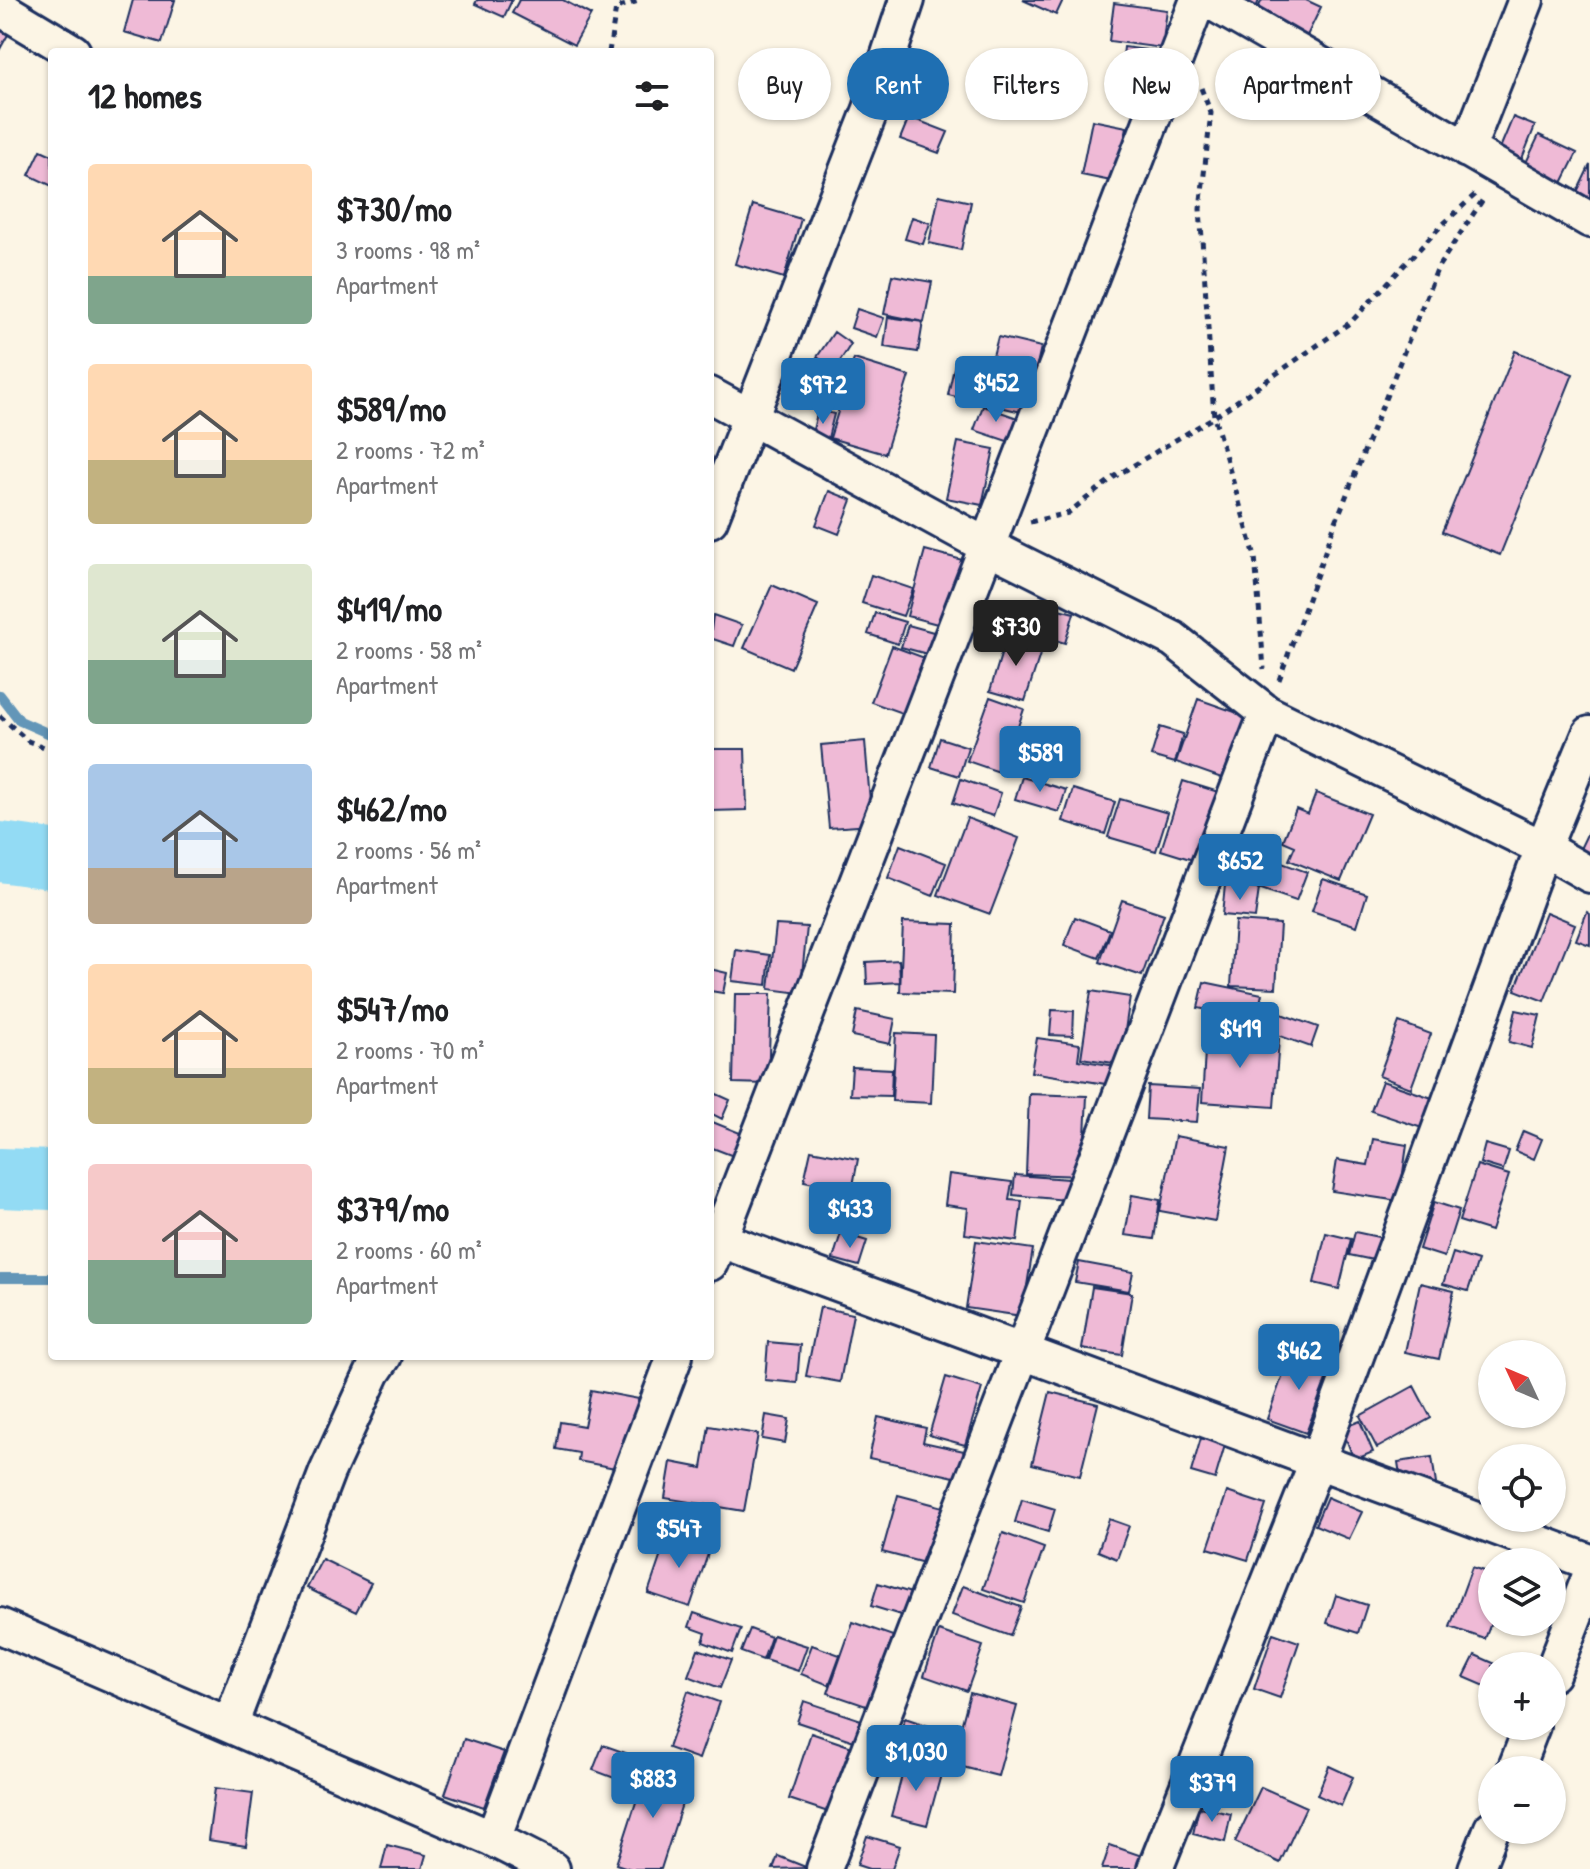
<!DOCTYPE html>
<meta charset="utf-8">
<style>
:root{--surface:#fff;--page:#f6f6f6;--text:#202124;--muted:#757577;--accent:#1f6fb2}
body{margin:0;font-family:"Patrick Hand",sans-serif;background:var(--page);color:var(--text);height:100vh;display:flex;flex-direction:column;font-size:30px;white-space:nowrap}
*{box-sizing:border-box;margin:0}
p{font-size:26px;color:var(--muted)}
.icon{flex:none;width:44px;height:44px;fill:none;stroke:currentColor;stroke-width:2;stroke-linecap:round;stroke-linejoin:round}
.map{position:relative;flex:1;overflow:hidden}
.sheet{position:absolute;left:48px;top:48px;width:666px;height:1312px;display:flex;flex-direction:column;background:var(--surface);border-radius:8px;box-shadow:0 2px 6px #0004}
.sheet>*{flex:none}
.banner{position:absolute;left:738px;top:48px;width:732px;height:72px;display:flex;gap:16px}
.needle{width:52px;rotate:314deg}
.buttons{position:absolute;left:1478px;top:1340px;display:grid;gap:16px}
.buttons a{display:grid;place-items:center;width:88px;height:88px;border-radius:50%;background:var(--surface);box-shadow:0 2px 6px #0004;font-size:40px}
.price{position:absolute;translate:-50% -68px;padding:0 18px;border-radius:8px;background:var(--accent);color:#fff;font-size:26px;line-height:52px;filter:drop-shadow(0 2px 4px #0008)}
.price::after{content:'';position:absolute;left:50%;top:48px;width:24px;height:18px;margin-left:-12px;background:inherit;clip-path:polygon(0 0,100% 0,50% 100%)}
.price.on{background:#222;color:#fff}
ul{padding:0;list-style:none}
li{display:flex;align-items:center;gap:24px;height:200px;padding:0 40px}
li span{display:grid;place-items:center;flex:none;width:224px;height:160px;border-radius:8px;color:#555}
li>.icon{margin-inline-start:auto}
span .icon{width:96px;height:96px;fill:#fffc;stroke-width:1}
li b{font-size:34px}
h2{display:flex;justify-content:space-between;align-items:center;height:96px;padding:0 40px;font-size:34px}
.tag{padding:0 28px;border-radius:36px;background:var(--surface);box-shadow:0 2px 6px #0004;font-size:28px;line-height:72px}
.tag.on{background:var(--accent);color:#fff}
.map>svg:first-child{display:block}
.lines{fill:none;stroke-linecap:round;stroke-linejoin:round}
.stream{stroke:#6396b8;stroke-width:10}
.river{stroke:#93dbf4;stroke-width:60}
.building{fill:#efbad6;stroke:#1b2f5e;stroke-width:2}
.street-casing{stroke:#1b2f5e;stroke-width:40}
.path{stroke:#1b2f5e;stroke-width:5;stroke-dasharray:6 6;stroke-linecap:butt}
.street{stroke:#fcf5e5;stroke-width:34}
</style>
<div class="map">
<svg width="1590" height="1869" viewBox="0 0 1590 1869">
<rect width="100%" height="100%" fill="#fcf5e5"/>
<filter id="ink" filterUnits="userSpaceOnUse"><feTurbulence type="fractalNoise" baseFrequency=".0125" numOctaves="2"/><feDisplacementMap in="SourceGraphic" scale="16" xChannelSelector="R" yChannelSelector="G"/><feConvolveMatrix kernelMatrix="1 2 1 2 8 2 1 2 1" color-interpolation-filters="sRGB"/></filter>
<g filter="url(#ink)">
<g class="lines">
<!-- stream -->
<path class="stream" d="M0,695L20,721L52,735
M0,1278H52"/>
<!-- river -->
<path class="river" d="M0,852L52,859
M0,1178L52,1180"/>
</g>
<!-- building -->
<path class="building" d="M133,0H175L162,43L124,32Z
M477,0H512L504,17L475,4Z
M519,0H563L591,15L574,45L512,13Z
M1023,0H1063L1056,15Z
M1231,0H1259L1253,16Z
M1262,0H1306L1321,7L1304,42L1253,18Z
M1114,3L1167,10L1162,48L1109,41Z
M0,25L10,31L0,49Z
M1124,47L1155,51L1151,85L1120,82Z
M909,117L948,132L939,153L900,139Z
M1513,117L1535,126L1521,161L1498,153Z
M1092,120L1127,127L1116,182L1081,175Z
M1539,135L1577,153L1560,187L1523,169Z
M41,150L52,155V186L29,175Z
M1590,165V201L1576,194Z
M939,195L971,202L961,250L929,243Z
M753,205L801,219L784,278L735,264Z
M912,217L930,223L923,244L905,239Z
M892,275L932,282L924,322L884,314Z
M857,309L884,318L877,337L851,328Z
M888,317L923,322L918,352L884,347Z
M834,332L851,344L835,369L817,357Z
M998,337L1041,347L1026,413L948,395L955,363L989,371Z
M1515,351L1573,374L1500,555L1442,532Z
M854,359L909,376L885,454L830,438Z
M983,406L1018,418L1010,442L974,430Z
M818,410L834,414L827,442L811,437Z
M958,442L994,449L982,505L946,498Z
M829,491L852,500L839,534L816,525Z
M925,550L966,561L949,627L907,616Z
M871,575L913,589L903,616L862,603Z
M772,585L818,605L791,668L744,648Z
M1028,601L1074,613L1065,643L1020,630Z
M875,613L905,622L898,644L868,634Z
M713,615L742,625L734,646L710,638Z
M908,625L937,633L931,655L901,647Z
M1007,635L1043,645L1025,701L990,691Z
M892,646L933,661L913,717L871,702Z
M990,697L1024,709L1002,773L967,761Z
M1198,699L1252,718L1230,781L1176,762Z
M1160,727L1183,734L1175,763L1151,756Z
M940,738L968,747L959,776L931,767Z
M865,741L872,825L829,828L821,745Z
M710,749H745L747,810L711,811Z
M1022,777L1066,790L1059,812L1015,799Z
M961,779L1001,793L993,816L953,803Z
M1183,781L1228,795L1206,864L1161,850Z
M1073,789L1115,802L1105,834L1063,821Z
M1316,793L1369,814L1341,881L1289,860L1295,846L1283,841L1296,809L1308,814Z
M1120,799L1168,813L1156,851L1108,837Z
M967,818L1019,838L990,914L938,895Z
M1590,828V859L1578,853Z
M900,845L946,863L933,896L888,878Z
M1243,849L1307,872L1296,901L1232,879Z
M1323,879L1367,894L1357,926L1312,911Z
M1225,885L1259,889L1255,918L1222,915Z
M1122,900L1164,914L1142,976L1100,962Z
M1546,912L1575,924L1544,1001L1515,990Z
M1587,912L1590,914V945L1576,940Z
M1075,917L1110,930L1099,958L1064,945Z
M1235,921L1280,924L1276,988L1231,986Z
M903,922L955,924L953,994L900,992Z
M776,925L807,927L800,993L769,989Z
M736,950L770,955L767,985L732,981Z
M899,960L900,982L867,984L866,962Z
M710,969L727,973L723,993L710,991Z
M1204,982L1262,994L1256,1020L1198,1008Z
M1091,991L1130,997L1120,1064L1081,1058Z
M735,994H771L768,1084L733,1083Z
M1052,1010L1074,1011L1073,1036L1050,1035Z
M1270,1010L1318,1027L1311,1047L1263,1030Z
M1516,1010L1540,1015L1532,1048L1509,1042Z
M857,1011L895,1019L890,1044L852,1036Z
M1399,1022L1431,1034L1411,1088L1379,1076Z
M896,1033L934,1035L931,1103L892,1101Z
M1206,1034L1279,1039L1274,1107L1202,1102Z
M1037,1038L1080,1044L1078,1060L1116,1066L1112,1085L1031,1072Z
M852,1067L892,1069L891,1096L850,1095Z
M1382,1081L1438,1100L1428,1130L1371,1111Z
M1148,1086L1200,1089L1197,1122L1146,1119Z
M710,1091L730,1100L722,1119L710,1113Z
M1029,1094L1087,1096L1083,1176L1026,1174Z
M710,1121L745,1135L736,1157L710,1147Z
M1523,1131L1542,1139L1534,1159L1515,1151Z
M1175,1136L1229,1146L1215,1221L1160,1211Z
M1373,1139L1407,1145L1399,1201L1332,1191L1337,1160L1368,1165Z
M1485,1144L1509,1151L1503,1170L1480,1163Z
M811,1150L858,1159L852,1191L804,1181Z
M1477,1165L1509,1175L1491,1231L1459,1221Z
M949,1174L1012,1182L1009,1200L1022,1201L1017,1241L965,1234L968,1208L945,1205Z
M1015,1175L1068,1179L1066,1200L1013,1195Z
M1132,1195L1160,1200L1154,1239L1125,1235Z
M1434,1202L1459,1210L1444,1257L1419,1249Z
M1355,1232L1383,1238L1378,1261L1349,1255Z
M841,1233L867,1241L859,1266L833,1259Z
M1326,1233L1351,1239L1339,1289L1314,1283Z
M976,1241L1033,1249L1022,1316L966,1308Z
M1453,1253L1478,1261L1468,1291L1443,1284Z
M1079,1262L1133,1272L1129,1291L1075,1282Z
M1420,1283L1454,1291L1439,1359L1405,1352Z
M1092,1287L1132,1293L1122,1355L1082,1349Z
M820,1307L853,1314L840,1382L806,1376Z
M768,1342L800,1345L797,1383L765,1380Z
M1291,1352L1331,1366L1306,1433L1267,1419Z
M946,1377L982,1388L965,1445L929,1435Z
M1414,1386L1431,1418L1377,1448L1360,1416Z
M591,1390L639,1399L626,1470L578,1461L579,1453L556,1449L560,1422L584,1426Z
M1050,1392L1098,1404L1080,1476L1032,1464Z
M766,1415L789,1419L785,1443L762,1439Z
M878,1417L926,1428L923,1442L964,1451L959,1478L869,1458Z
M1360,1421L1373,1452L1354,1460L1342,1428Z
M709,1426L758,1434L744,1511L665,1498L671,1462L702,1468Z
M1201,1438L1225,1445L1215,1479L1191,1472Z
M1432,1457L1436,1484L1402,1488L1398,1462Z
M1227,1492L1266,1505L1248,1560L1208,1548Z
M898,1495L947,1508L932,1565L882,1552Z
M1327,1497L1362,1512L1349,1539L1315,1525Z
M1022,1499L1055,1509L1048,1532L1015,1522Z
M1109,1519L1129,1526L1117,1559L1098,1551Z
M1003,1533L1044,1548L1024,1603L983,1589Z
M668,1534L710,1548L690,1607L648,1593Z
M322,1559L371,1583L356,1612L307,1588Z
M1472,1567L1492,1574V1620L1485,1639L1450,1627Z
M878,1583L911,1593L904,1616L871,1606Z
M963,1586L1021,1607L1010,1636L952,1615Z
M1336,1595L1367,1605L1358,1633L1327,1623Z
M694,1613L741,1629L732,1653L703,1642L706,1633L689,1627Z
M853,1622L893,1636L869,1707L828,1693Z
M750,1629L771,1637L763,1660L741,1652Z
M939,1631L983,1646L967,1691L924,1676Z
M1273,1633L1299,1642L1280,1698L1254,1689Z
M773,1635L807,1646L798,1671L765,1660Z
M812,1645L840,1655L829,1685L801,1674Z
M698,1649L731,1660L720,1688L688,1676Z
M1475,1655L1500,1666H1492V1689L1464,1677Z
M688,1691L719,1702L699,1759L668,1748Z
M970,1693L1017,1706L998,1776L951,1764Z
M804,1701L861,1720L854,1741L797,1722Z
M905,1718L955,1735L945,1765L895,1748Z
M811,1733L852,1747L831,1813L789,1799Z
M464,1739L504,1752L484,1807L445,1794Z
M603,1745L626,1753L617,1779L593,1770Z
M906,1761L942,1771L927,1825L891,1816Z
M648,1765L690,1779L661,1869H631L616,1864Z
M1329,1766L1353,1777L1341,1806L1317,1795Z
M1261,1787L1306,1807L1280,1863L1235,1842Z
M215,1788L253,1793L246,1846L208,1840Z
M1199,1807L1231,1814L1225,1842L1193,1834Z
M867,1836L900,1846L892,1869H869L857,1865Z
M387,1845L426,1855L422,1869H381Z
M1110,1845L1145,1857L1141,1869H1102Z
M778,1856L808,1868L773,1869Z"/>
<g class="lines">
<defs>
<path id="street" d="M1208,0L1590,220
M0,8L73,52
M1467,150L1526,0
M710,395L987,546L1173,639L1267,713L1543,848L1590,875
M710,520L871,109L907,0
M710,1236L1590,1562
M710,1263L1198,0
M0,1626L493,1839L552,1869
M1552,1674L1590,1576
M230,1725L327,1472L373,1372L384,1356
M1515,1770L1532,1726
M493,1839L675,1356
M824,1869L1267,713
M1155,1869L1317,1462L1543,848L1590,734
M1476,1869L1492,1828"/>
</defs>
<!-- street casing -->
<use href="#street" class="street-casing"/>
<!-- path -->
<path class="path" d="M609,52L616,8L642,0
M1201,88L1211,113L1200,209L1214,417L1255,556L1264,669
M1030,522L1068,513L1114,477L1214,417L1351,322L1440,227L1478,192
M1279,680L1333,529L1438,267L1484,198
M0,716L28,741L52,750
M50,724H52"/>
<!-- street -->
<use href="#street" class="street"/>
</g>
</g>
</svg>
<div class="buttons">
<a><svg class="needle" viewBox="-14 -14 28 28"><path d="M0-13l5 13h-10z" fill="#e53935"/><path d="M0 13l5-13h-10z" fill="#757577"/></svg></a>
<a><svg class="icon" aria-label="locate" viewBox="0 0 24 24"><circle cx="12" cy="12" r="6"/><path d="M12 2v4M12 18v4M2 12h4M18 12h4"/></svg></a>
<a><svg class="icon" aria-label="layers" viewBox="0 0 24 24"><path d="M12 4l9 5-9 5-9-5zM3 14l9 5 9-5"/></svg></a>
<a>+</a>
<a>−</a>
</div>
<b class="price" style="left:996px;top:424px">$452</b>
<b class="price" style="left:823px;top:426px">$972</b>
<b class="price on" style="left:1016px;top:668px">$730</b>
<b class="price" style="left:1040px;top:794px">$589</b>
<b class="price" style="left:1240px;top:902px">$652</b>
<b class="price" style="left:1240px;top:1070px">$419</b>
<b class="price" style="left:850px;top:1250px">$433</b>
<b class="price" style="left:1299px;top:1392px">$462</b>
<b class="price" style="left:679px;top:1570px">$547</b>
<b class="price" style="left:916px;top:1793px">$1,030</b>
<b class="price" style="left:653px;top:1820px">$883</b>
<b class="price" style="left:1212px;top:1824px">$379</b>
<div class="banner">
<a class="tag">Buy</a>
<a class="tag on">Rent</a>
<a class="tag">Filters</a>
<a class="tag">New</a>
<a class="tag">Apartment</a>
</div>
<section class="sheet">
<h2>12 homes<svg class="icon" aria-label="filters" viewBox="0 0 24 24"><path d="M4 7h16M4 17h16"/><circle cx="9" cy="7" r="2"/><circle cx="15" cy="17" r="2"/></svg></h2>
<ul>
<li><span style="background:linear-gradient(#ffd9b3 70%,#7fa58c 0)"><svg class="icon" aria-label="home" viewBox="0 0 24 24"><path d="M3 11l9-7 9 7M6 9v11h12V9"/></svg></span><div><b>$730/mo</b><p>3 rooms · 98 m²</p><p>Apartment</p></div></li>
<li><span style="background:linear-gradient(#ffd9b3 60%,#c2b280 0)"><svg class="icon" aria-label="home" viewBox="0 0 24 24"><path d="M3 11l9-7 9 7M6 9v11h12V9"/></svg></span><div><b>$589/mo</b><p>2 rooms · 72 m²</p><p>Apartment</p></div></li>
<li><span style="background:linear-gradient(#dfe7d0 60%,#7fa58c 0)"><svg class="icon" aria-label="home" viewBox="0 0 24 24"><path d="M3 11l9-7 9 7M6 9v11h12V9"/></svg></span><div><b>$419/mo</b><p>2 rooms · 58 m²</p><p>Apartment</p></div></li>
<li><span style="background:linear-gradient(#a9c7e8 65%,#b9a48a 0)"><svg class="icon" aria-label="home" viewBox="0 0 24 24"><path d="M3 11l9-7 9 7M6 9v11h12V9"/></svg></span><div><b>$462/mo</b><p>2 rooms · 56 m²</p><p>Apartment</p></div></li>
<li><span style="background:linear-gradient(#ffd9b3 65%,#c2b280 0)"><svg class="icon" aria-label="home" viewBox="0 0 24 24"><path d="M3 11l9-7 9 7M6 9v11h12V9"/></svg></span><div><b>$547/mo</b><p>2 rooms · 70 m²</p><p>Apartment</p></div></li>
<li><span style="background:linear-gradient(#f6c9c9 60%,#7fa58c 0)"><svg class="icon" aria-label="home" viewBox="0 0 24 24"><path d="M3 11l9-7 9 7M6 9v11h12V9"/></svg></span><div><b>$379/mo</b><p>2 rooms · 60 m²</p><p>Apartment</p></div></li>
</ul>
</section>
</div>
